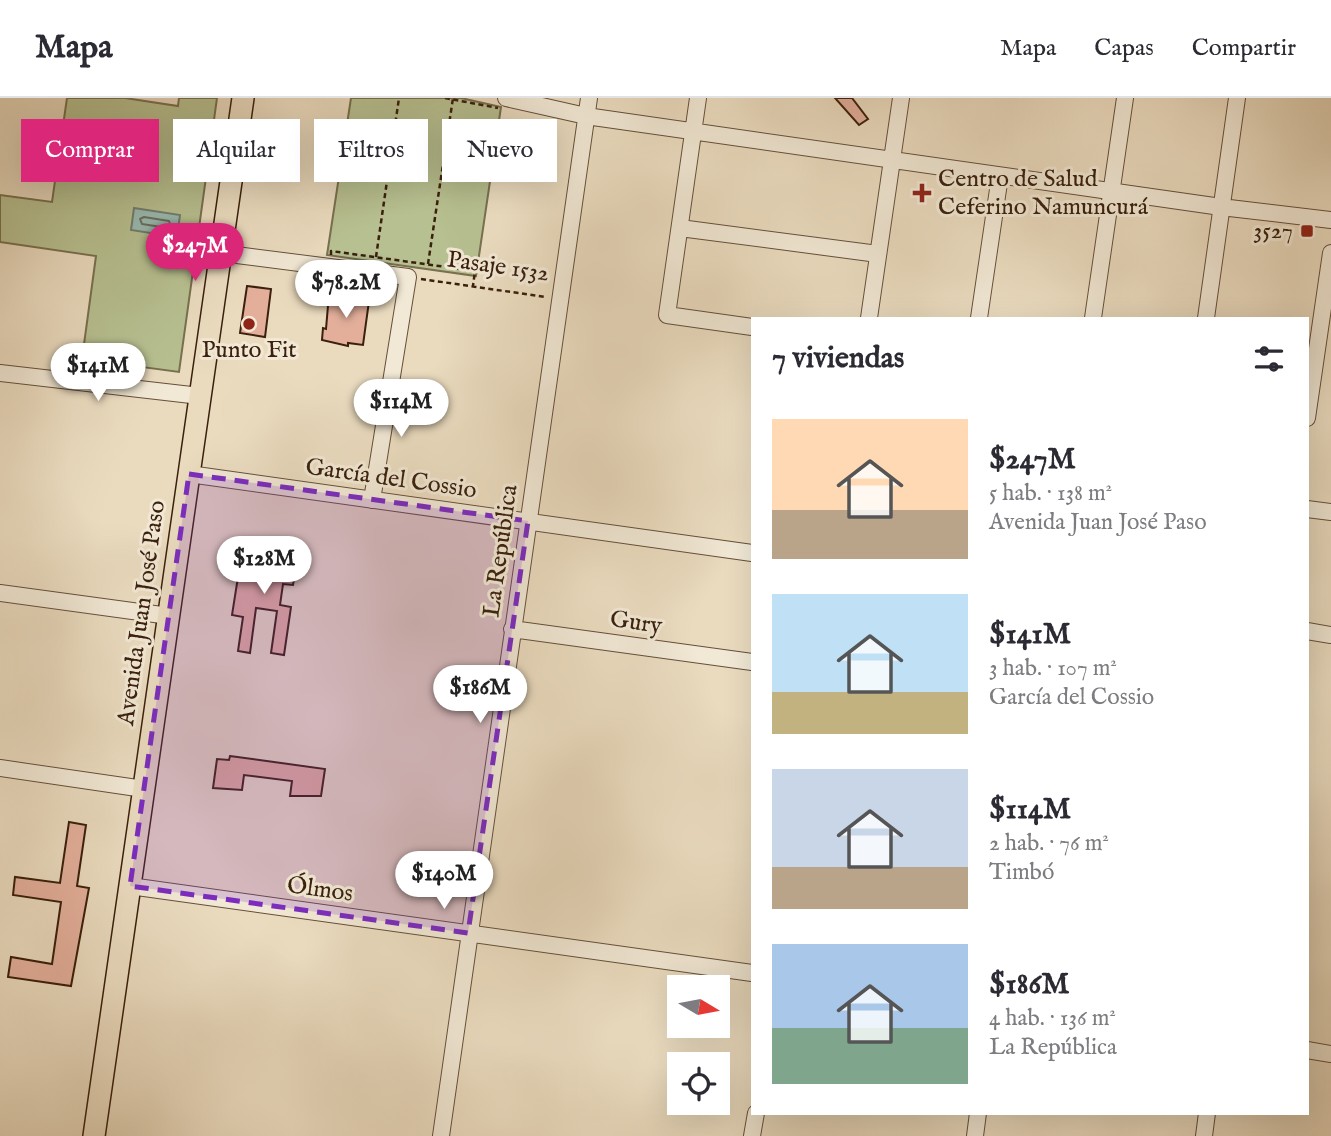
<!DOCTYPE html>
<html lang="es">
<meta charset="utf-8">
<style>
:root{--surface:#fff;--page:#f2f2f3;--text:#2b2b33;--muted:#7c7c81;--line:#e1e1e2;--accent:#db2777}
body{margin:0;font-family:"IM FELL English",serif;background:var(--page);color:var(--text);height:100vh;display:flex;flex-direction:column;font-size:26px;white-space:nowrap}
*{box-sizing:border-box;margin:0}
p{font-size:23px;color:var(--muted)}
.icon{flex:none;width:38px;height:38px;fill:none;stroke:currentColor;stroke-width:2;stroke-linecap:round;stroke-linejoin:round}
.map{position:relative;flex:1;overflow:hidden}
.details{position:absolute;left:751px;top:219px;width:558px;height:798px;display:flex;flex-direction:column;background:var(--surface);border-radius:0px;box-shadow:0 7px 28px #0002}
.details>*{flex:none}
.banner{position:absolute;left:21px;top:21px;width:625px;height:63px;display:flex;gap:14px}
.needle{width:46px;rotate:100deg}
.buttons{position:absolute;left:667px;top:877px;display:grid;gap:14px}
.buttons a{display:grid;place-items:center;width:63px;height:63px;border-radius:0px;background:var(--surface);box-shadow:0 7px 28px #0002;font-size:35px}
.price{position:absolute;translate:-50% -60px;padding:0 16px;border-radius:24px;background:#fff;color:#222;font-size:23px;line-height:46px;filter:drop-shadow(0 2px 4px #0008)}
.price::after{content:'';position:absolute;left:50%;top:42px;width:21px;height:16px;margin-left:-10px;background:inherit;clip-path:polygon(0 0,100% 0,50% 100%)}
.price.active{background:var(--accent);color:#fff}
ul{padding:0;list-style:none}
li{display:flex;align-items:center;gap:21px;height:175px;padding:0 21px}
li span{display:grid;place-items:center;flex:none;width:196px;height:140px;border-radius:0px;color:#555}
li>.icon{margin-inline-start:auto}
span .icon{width:84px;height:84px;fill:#fffc;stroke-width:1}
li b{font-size:30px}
h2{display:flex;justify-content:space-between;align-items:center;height:84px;padding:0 21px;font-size:30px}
.tag{padding:0 24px;border-radius:0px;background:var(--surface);box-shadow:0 7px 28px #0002;font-size:24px;line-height:63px}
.tag.active{background:var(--accent);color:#fff}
header{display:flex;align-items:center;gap:42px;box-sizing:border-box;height:98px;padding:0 35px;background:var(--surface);border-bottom:2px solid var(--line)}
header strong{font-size:33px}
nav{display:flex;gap:38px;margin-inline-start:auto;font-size:24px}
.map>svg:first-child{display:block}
.green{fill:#b7c091;stroke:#78704f;stroke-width:2}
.water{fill:#98bbb2;stroke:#727d70;stroke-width:2}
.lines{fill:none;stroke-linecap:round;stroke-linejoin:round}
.shore{stroke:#696e60;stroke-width:2}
.building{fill:#e3af9b;stroke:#3a200d;stroke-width:2}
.minor-casing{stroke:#664f3a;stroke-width:18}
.major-casing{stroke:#3a200d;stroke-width:24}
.path{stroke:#3a200d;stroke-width:2.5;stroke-dasharray:5 3.5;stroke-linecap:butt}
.minor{stroke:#f1e8d5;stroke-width:16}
.major{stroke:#eadbbf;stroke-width:21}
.marked{fill:#7b2cbf;fill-opacity:0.2;stroke:#7b2cbf;stroke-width:5;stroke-dasharray:14 9;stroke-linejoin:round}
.poi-dot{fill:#8f2418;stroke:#f1e8d5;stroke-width:2.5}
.labels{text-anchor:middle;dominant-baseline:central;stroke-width:6;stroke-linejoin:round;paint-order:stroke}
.poi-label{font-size:24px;fill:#3a200d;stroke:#f1e8d5;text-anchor:start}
.street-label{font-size:24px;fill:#3a200d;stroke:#f1e8d5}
</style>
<header>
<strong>Mapa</strong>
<nav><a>Mapa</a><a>Capas</a><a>Compartir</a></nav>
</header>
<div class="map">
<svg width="1331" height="1038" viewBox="0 0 1331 1038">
<rect width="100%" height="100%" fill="#eadbbf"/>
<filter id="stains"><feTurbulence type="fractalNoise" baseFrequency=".00286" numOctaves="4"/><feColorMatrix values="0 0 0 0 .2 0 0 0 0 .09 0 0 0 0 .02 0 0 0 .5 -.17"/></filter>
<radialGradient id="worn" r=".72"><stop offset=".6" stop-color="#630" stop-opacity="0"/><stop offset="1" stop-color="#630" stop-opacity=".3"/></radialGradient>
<!-- green -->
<path class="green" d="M67,0H125L178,8L179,0H217L179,274L82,261L96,158L0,144V97L52,104Z
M351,0H461L501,9L476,178L327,157Z"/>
<!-- water -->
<path class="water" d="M134,110L180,117L177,139L131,132Z"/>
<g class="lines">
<!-- shore -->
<path class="shore" d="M144,119L169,123L171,128L168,130L142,126L140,121Z"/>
</g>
<!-- building -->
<path class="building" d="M835,0H852L868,21L859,27Z
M247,188L271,191L265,239L240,235Z
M334,195L369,203L363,247L348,245V248L322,242L323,230L326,231L329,196Z
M253,441L266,443L261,476L280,479L285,446L299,448L293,487L283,486L280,507L291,509L284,557L271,555L277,513L256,510L250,555L238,553L243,519L232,517L238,479L243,480L244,474H248Z
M230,658L325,671L321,698H290L292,683L244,677L242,692L213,690L217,661L229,662Z
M69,724L86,727L77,788L89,790L71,888L8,879L11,859L52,866L61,804L13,797L15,779L60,785Z"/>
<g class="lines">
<defs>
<path id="minor" d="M506,0L586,18L1221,109L1331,122
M698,0L667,217L752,229
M680,130L878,156
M221,155L408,179L372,402
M869,220L901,0
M979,220L1000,78
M1093,220L1125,0
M1206,220L1237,0
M0,275L200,298
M1307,320L1331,155
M189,376L752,455
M1307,411L1331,414
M0,495L169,518
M512,531L752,564
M1307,533L1331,537
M0,670L144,691
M130,788L752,875
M1307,952L1331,956
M441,1038L589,0
M752,1038L756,1015
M975,1038L978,1015
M1204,1038L1207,1015"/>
<path id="major" d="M94,1038L243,0"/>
</defs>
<!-- minor casing -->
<use href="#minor" class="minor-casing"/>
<!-- major casing -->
<use href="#major" class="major-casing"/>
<!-- path -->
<path class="path" d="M445,0L498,10
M331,157V153L475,173L473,188
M376,159L399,0
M428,166L453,0
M421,181L546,199"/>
<!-- minor -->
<use href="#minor" class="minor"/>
<!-- major -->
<use href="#major" class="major"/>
</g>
<!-- marked area -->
<path class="marked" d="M189,376L528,423L468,835L130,788Z"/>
<!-- markers -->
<g class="poi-dot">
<path d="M918.5 84.5h7v7h7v7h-7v7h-7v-7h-7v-7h7z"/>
<rect x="1300" y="126" width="14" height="14" rx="3.5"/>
<circle cx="249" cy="226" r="7"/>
</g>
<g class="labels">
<!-- poi labels -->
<g class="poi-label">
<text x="938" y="81">Centro de Salud<tspan x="938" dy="28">Ceferino Namuncurá</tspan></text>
<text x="1293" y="133" text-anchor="end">3527</text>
<text x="249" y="252" text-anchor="middle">Punto Fit</text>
</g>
<!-- street labels -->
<g class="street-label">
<text transform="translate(498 169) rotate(8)">Pasaje 1532</text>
<text transform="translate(391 381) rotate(8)">García del Cossio</text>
<text transform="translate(501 453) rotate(-82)">La República</text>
<text transform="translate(142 515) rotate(-82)">Avenida Juan José Paso</text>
<text transform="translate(636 525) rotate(8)">Gury</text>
<text transform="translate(320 792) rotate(8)">Ólmos</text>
</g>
</g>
<rect width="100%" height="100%" filter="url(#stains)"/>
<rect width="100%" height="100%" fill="url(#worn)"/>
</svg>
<div class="buttons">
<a><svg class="needle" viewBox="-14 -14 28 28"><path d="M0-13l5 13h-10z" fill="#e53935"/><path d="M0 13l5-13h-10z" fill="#7c7c81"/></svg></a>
<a><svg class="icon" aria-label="locate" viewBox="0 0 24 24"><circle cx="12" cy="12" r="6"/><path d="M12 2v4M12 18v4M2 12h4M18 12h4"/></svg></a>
</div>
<b class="price active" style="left:195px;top:185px">$247M</b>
<b class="price" style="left:346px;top:222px">$78.2M</b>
<b class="price" style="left:98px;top:305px">$141M</b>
<b class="price" style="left:401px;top:341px">$114M</b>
<b class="price" style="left:264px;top:498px">$128M</b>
<b class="price" style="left:480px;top:627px">$186M</b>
<b class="price" style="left:444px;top:813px">$140M</b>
<div class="banner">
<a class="tag active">Comprar</a>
<a class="tag">Alquilar</a>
<a class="tag">Filtros</a>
<a class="tag">Nuevo</a>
</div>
<section class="details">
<h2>7 viviendas<svg class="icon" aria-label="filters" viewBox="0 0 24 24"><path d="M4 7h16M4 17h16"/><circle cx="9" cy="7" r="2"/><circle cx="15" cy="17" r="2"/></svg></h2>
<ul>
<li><span style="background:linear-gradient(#ffd9b3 65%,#b9a48a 0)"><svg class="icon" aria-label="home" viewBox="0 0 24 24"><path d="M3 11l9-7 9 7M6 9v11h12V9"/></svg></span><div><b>$247M</b><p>5 hab. · 138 m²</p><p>Avenida Juan José Paso</p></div></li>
<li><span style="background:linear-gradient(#bfe0f5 70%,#c2b280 0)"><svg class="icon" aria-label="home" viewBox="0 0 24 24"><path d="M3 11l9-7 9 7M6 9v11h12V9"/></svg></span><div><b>$141M</b><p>3 hab. · 107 m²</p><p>García del Cossio</p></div></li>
<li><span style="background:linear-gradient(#c9d6e8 70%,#b9a48a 0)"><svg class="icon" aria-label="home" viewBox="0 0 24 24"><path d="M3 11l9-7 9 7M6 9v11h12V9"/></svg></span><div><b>$114M</b><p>2 hab. · 76 m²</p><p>Timbó</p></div></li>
<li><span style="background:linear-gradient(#a9c7e8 60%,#7fa58c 0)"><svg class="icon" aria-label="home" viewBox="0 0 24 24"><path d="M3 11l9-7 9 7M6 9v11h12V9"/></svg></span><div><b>$186M</b><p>4 hab. · 136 m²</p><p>La República</p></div></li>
</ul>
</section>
</div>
